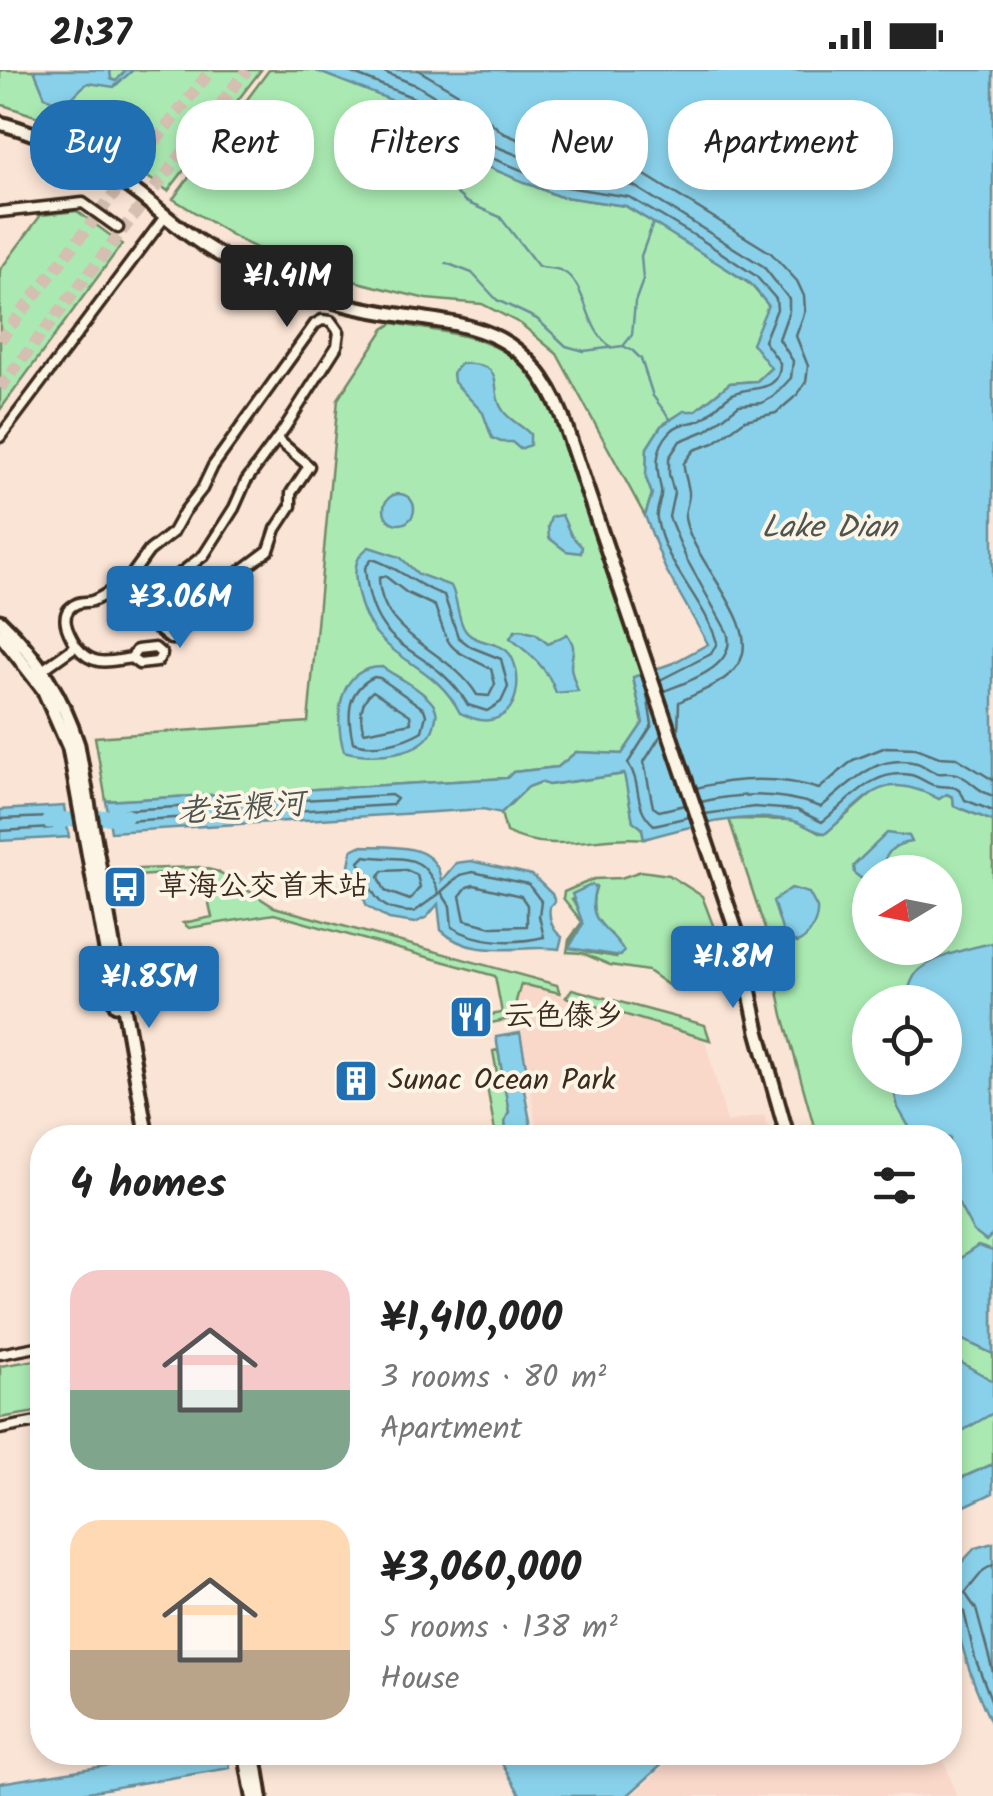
<!DOCTYPE html>
<meta charset="utf-8">
<style>
:root{--surface:#fff;--page:#f6f6f6;--text:#222;--muted:#767676;--accent:#1f6fb2}
body{margin:0;font-family:Kalam,"LXGW WenKai TC",sans-serif;background:var(--page);color:var(--text);height:100vh;display:flex;flex-direction:column;font-size:38px;white-space:nowrap}
*{box-sizing:border-box;margin:0}
p{font-size:32px;color:var(--muted)}
.icon{flex:none;width:55px;height:55px;fill:none;stroke:currentColor;stroke-width:2;stroke-linecap:round;stroke-linejoin:round}
.map{position:relative;flex:1;overflow:hidden}
.sheet{position:absolute;left:30px;top:1055px;width:932px;height:640px;display:flex;flex-direction:column;background:var(--surface);border-radius:40px;box-shadow:0 5px 15px #0003}
.sheet>*{flex:none}
.top-card{position:absolute;left:30px;top:30px;width:935px;height:90px;display:flex;gap:20px}
.needle{width:65px;rotate:260deg}
.fabs{position:absolute;left:852px;top:785px;display:grid;gap:20px}
.fabs a{display:grid;place-items:center;width:110px;height:110px;border-radius:50%;background:var(--surface);box-shadow:0 5px 15px #0003;font-size:50px}
.price{position:absolute;translate:-50% -85px;padding:0 22px;border-radius:10px;background:var(--accent);color:#fff;font-size:32px;line-height:65px;filter:drop-shadow(0 2px 5px #0008)}
.price::after{content:'';position:absolute;left:50%;top:60px;width:30px;height:22px;margin-left:-15px;background:inherit;clip-path:polygon(0 0,100% 0,50% 100%)}
.price.current{background:#222;color:#fff}
ul{padding:0;list-style:none}
li{display:flex;align-items:center;gap:30px;height:250px;padding:0 40px}
li span{display:grid;place-items:center;flex:none;width:280px;height:200px;border-radius:30px;color:#555}
li>.icon{margin-inline-start:auto}
span .icon{width:120px;height:120px;fill:#fffc;stroke-width:1}
li b{font-size:42px}
h2{display:flex;justify-content:space-between;align-items:center;height:120px;padding:0 40px;font-size:42px}
.pill{padding:0 35px;border-radius:40px;background:var(--surface);box-shadow:0 5px 15px #0003;font-size:35px;line-height:90px}
.pill.current{background:var(--accent);color:#fff}
.status{display:flex;justify-content:space-between;align-items:center;height:70px;padding:0 50px;background:var(--surface);direction:ltr}
.status svg{height:28px;fill:currentColor}
.map>svg:first-child{display:block}
.built{fill:#f9d8ca}
.green{fill:#aaeab2;stroke:#728a68;stroke-width:2.5;fill-rule:evenodd}
.water{fill:#89d1ea;stroke:#6a8e98;stroke-width:2.5}
.lines{fill:none;stroke-linecap:round;stroke-linejoin:round}
.shore{stroke:#5a6d70;stroke-width:2.5}
.stream{stroke:#6a8e98;stroke-width:2.5}
.river{stroke:#89d1ea;stroke-width:15}
.primary-tunnel{stroke:#d4bfb0;stroke-width:12;stroke-dasharray:12 6;stroke-linecap:butt}
.street-casing{stroke:#3b2a1e;stroke-width:15}
.secondary-casing{stroke:#3b2a1e;stroke-width:19}
.street{stroke:#fcf5e5;stroke-width:8}
.secondary{stroke:#fcf5e5;stroke-width:11}
.labels{text-anchor:middle;dominant-baseline:central;stroke-width:8;stroke-linejoin:round;paint-order:stroke}
.poi-label{font-size:30px;fill:#3b2a1e;stroke:#fcf5e5;text-anchor:start}
.water-label{font-size:32px;font-style:italic;fill:#4e5451;stroke:#fcf5e5}
</style>
<div class="status"><b>21:37</b><svg viewBox="0 0 49 12"><path d="M0 12V9h3v3zM5 12V6h3v6zM10 12V3h3v9zM15 12V0h3v12zM26 1h20v11H26zM47 4h2v5h-2z"/></svg></div>
<div class="map">
<svg width="993" height="1726" viewBox="0 0 993 1726">
<rect width="100%" height="100%" fill="#fae4d5"/>
<filter id="ink" filterUnits="userSpaceOnUse"><feTurbulence type="fractalNoise" baseFrequency=".01" numOctaves="2"/><feDisplacementMap in="SourceGraphic" scale="20" xChannelSelector="R" yChannelSelector="G"/><feConvolveMatrix kernelMatrix="1 2 1 2 8 2 1 2 1" color-interpolation-filters="sRGB"/></filter>
<g filter="url(#ink)">
<!-- built -->
<path class="built" d="M521,914L705,970L727,1052L764,1045L770,1067H538L516,931Z
M678,1683H942L956,1726H631Z"/>
<!-- green -->
<path class="green" d="M0,0H261L168,121L98,73L121,39L95,73L44,49L0,34Z
M269,0H314L360,16L409,37L436,54L483,95L558,126L625,136L697,179L751,215L768,235L772,297L757,311L730,313L695,341L683,342L661,356L647,378L646,408L652,424L645,446L557,284L521,254L482,234L426,229L293,196L238,169L173,129Z
M77,141L122,174L0,340V200L41,145Z
M393,253C475,268 516,265 558,347L644,603L633,608L643,653L622,684L576,682L558,697L513,702L508,708L106,731L95,667L308,652L338,329L384,259Z
M625,704L633,751L642,758L644,769C597,764 551,785 506,762L501,743L528,717L542,712L549,715Z
M889,714L912,715L939,729L946,724L953,727L954,736L993,751V1394L950,1413V1068L817,1067L783,945L765,859L729,749L795,750L819,763H826L874,721ZM870,802H945V878H870ZM870,932H945V1008H870Z
M199,797L219,802L274,837L557,915L560,923L521,914L516,931L519,947L491,953L490,945L502,943L495,906L274,844L189,858L183,853L212,847L202,801L125,807L138,799Z
M641,801L669,805L702,826L719,871V893L699,918L675,920L648,901L610,895L582,883L567,882L569,870L582,852L563,828L564,822L594,809L621,808ZM596,817C590,835 593,857 611,864L616,887L587,882L570,872L583,854L581,843L572,830Z
M572,919L705,955L710,970L566,927Z
M498,980L509,1042L505,1051L507,1067H496L486,1011L498,1009L493,981Z
M42,1289V1341L0,1348V1296Z"/>
<!-- water -->
<path class="water" d="M34,0H110L111,9L116,11L126,0H133L114,17L88,13C69,26 73,39 45,27Z
M314,0H993V751L954,736L953,727L947,724L939,729C880,699 870,725 826,763C813,763 803,752 790,750C741,742 691,756 644,769L642,758L633,751L624,704L548,715L541,712L528,717L501,743L483,739L111,762L106,731L507,708L513,702L558,697L576,682L622,684L643,653L633,607L673,593L708,574L665,498L645,446L652,424L646,408L647,378L661,356L684,341H695L730,313L757,311L771,298L752,273L768,235L751,214L626,136L558,126L483,95L436,54L409,37Z
M460,294C511,291 487,321 504,342C510,350 522,356 530,364V375L520,379L512,372H501L492,368L483,343L454,312L453,302Z
M384 439a15 15 0 1 1 30 0a15 15 0 1 1-30 0Z
M562,445L571,465L582,477L581,483L566,481L549,468L548,457L551,447Z
M369,477L400,487L418,504L451,516C458,529 457,548 465,560C475,575 502,570 511,586C523,607 519,646 490,650C480,652 469,647 460,643C430,583 367,594 356,512C354,497 356,486 369,477Z
M520,560L536,564L548,574L567,564C577,578 572,581 571,596C571,603 576,615 578,621L556,623C548,598 530,584 510,568L515,561Z
M382,597C397,607 422,619 433,634C439,643 436,647 434,656C426,686 370,689 344,681C334,649 337,597 382,597Z
M64,736L69,767L0,771V740Z
M887,763L909,766L912,772C890,774 887,784 879,802H870V815L854,803L853,796Z
M360,776C390,777 437,771 441,811L456,793L471,791L532,805L552,824L555,832L550,836C548,848 552,860 562,867L559,879C520,874 473,891 441,860L438,834L427,847L415,853L389,849L367,836L349,795L352,780Z
M591,815L596,816C584,854 609,855 624,881L621,886L569,878L583,854L572,824Z
M791,818L809,823L817,838C818,851 810,868 797,873L784,866L773,831Z
M709,867L717,872L715,880L692,901L681,895C682,878 695,871 709,867Z
M993,873V1164L986,1171L973,1161L950,1118V1068L915,1067L898,1038L891,1008H945V932H904C908,923 910,910 917,902C932,887 972,877 993,873Z
M520,963L527,1002L521,1003L532,1062L530,1067H507L505,1051L509,1042L496,967Z
M978,1176L993,1181V1284L950,1264V1195Z
M950,1286L993,1311V1343L950,1368Z
M993,1394V1423L950,1443V1413Z
M993,1473V1657C970,1609 953,1559 950,1505L975,1478Z
M184,1683H228L230,1698L64,1726H0V1713Z
M468,1683H675L627,1726H521L501,1692Z"/>
<g class="lines">
<!-- shore -->
<path class="shore" d="M344,0L414,28L443,46L489,87L561,116L629,127L702,170L756,206L776,229L777,239L764,271L780,293C781,323 752,316 735,323C721,328 712,346 698,351C688,354 678,353 670,362C654,379 656,398 661,419C663,430 655,438 657,449C664,495 705,530 717,573L711,584L660,610
M379,0L418,16L449,35L495,76L564,104L634,116L763,196L789,229V241L779,269L793,291L791,308L773,327L762,333L739,335L707,360L680,371L669,388V404L674,423L669,447L686,488L727,562C738,596 689,611 664,621
M418,0L457,23L503,63L568,90L640,102L771,183L797,211L804,226L805,241L796,266L808,296L806,312L797,325L776,343L745,350L714,373L694,380L684,393C683,404 689,413 689,424C689,431 685,439 685,447C690,490 765,555 738,595C726,613 697,623 679,632L678,664
M372,489C399,497 417,517 444,525L458,567L471,577L501,589L508,617L501,632L487,641L468,635C429,570 373,591 365,498Z
M385,506L407,523L435,536C451,584 447,576 491,599L495,614L489,626L477,625C450,579 380,568 379,508Z
M374,607L380,608L424,639L426,645L422,661C404,672 372,680 353,672C347,646 346,620 374,607Z
M646,618L652,655L628,693C643,716 632,736 654,755L689,747
M373,621L410,645L411,653L364,662C359,648 360,631 373,621Z
M661,665L644,692L653,737L659,741L685,735
M696,718C736,708 779,706 819,719L853,690L886,677L916,678L939,687L957,688L993,710
M391,725L397,729L392,735L124,751L119,746L123,740Z
M701,732C742,722 782,723 821,737C851,714 874,683 917,693C924,695 931,702 938,703C947,704 952,701 961,706C975,713 975,720 993,726
M705,744L754,737L797,740L822,752C850,731 872,698 911,705C920,707 926,713 933,715C949,719 957,711 965,730L993,741
M0,749L51,747L56,753L52,758L0,761
M365,786C406,792 422,779 439,824L414,842C373,842 374,821 359,792Z
M406,800L417,805L420,817L410,830L385,821L379,807L383,801Z
M473,802L528,814L541,831L539,846L544,867C515,874 477,873 452,857L450,836L441,822L460,805Z
M474,815L521,826L527,835V856L492,857L465,850L460,826L467,817Z
M993,1495L984,1500L965,1523L976,1539L993,1602
M950,1535L958,1536L964,1542L975,1588L993,1635"/>
<!-- stream -->
<path class="stream" d="M409,37L416,74L456,123L466,132L500,147L538,196C546,199 554,197 562,201C588,214 584,258 610,276
M446,193L472,203L497,230L537,249L566,276L584,281L623,276L633,281L641,289L653,326L671,350
M624,275L632,265L635,232L643,210L641,186L653,153"/>
<!-- river -->
<path class="river" d="M49,751L126,746"/>
<!-- primary-tunnel -->
<path class="primary-tunnel" d="M0,270L211,0
M0,318L247,0"/>
<defs>
<path id="street" d="M0,142L83,133L118,158
M0,367L164,148
M175,522L177,506L204,485L234,438L246,411L284,359L337,276L339,262L331,251L322,250L315,254L213,396L202,419L184,442L173,462L149,481L133,503V511L139,519L175,522L199,539
M161,536H166L189,552L176,569H170L150,553Z
M189,552L199,539H215L225,531L237,504L269,480L276,459L291,436V423L309,396L277,369
M76,576C68,563 57,543 76,534C82,531 87,533 92,531C104,527 108,519 122,521C134,523 146,536 156,543
M38,603L76,576C93,597 107,592 131,588L139,594L157,592L162,584L155,578L137,580L131,588
M0,1284L42,1276
M0,1359L42,1351"/>
<path id="secondary" d="M0,53C52,67 99,93 141,126C167,147 190,168 220,185C260,207 303,224 347,235C442,259 519,237 562,346L737,863L758,961L788,1068
M0,551C37,586 63,627 78,675L147,1068
M0,564L43,619L69,678L116,935
M245,1682L253,1726
M254,1682L261,1726"/>
</defs>
<!-- street casing -->
<use href="#street" class="street-casing"/>
<!-- secondary casing -->
<use href="#secondary" class="secondary-casing"/>
<!-- street -->
<use href="#street" class="street"/>
<!-- secondary -->
<use href="#secondary" class="secondary"/>
</g>
</g>
<!-- icons -->
<defs>
<symbol id="bus-square" viewBox="-11 -11 22 22"><rect x="-9" y="-9" width="18" height="18" rx="4" fill="#1f6fb2" stroke="#fcf5e5"/><path d="M-5-6H5V4H4V6H2V4H-2V6H-4V4H-5ZM-3.5-4V0h7V-4ZM-3.5 1.2v1.5H-2V1.2ZM2 1.2v1.5H3.5V1.2Z" fill="#fff"/></symbol>
<symbol id="restaurant-square" viewBox="-11 -11 22 22"><rect x="-9" y="-9" width="18" height="18" rx="4" fill="#1f6fb2" stroke="#fcf5e5"/><path d="M-5-6h1v4h1v-4h1v4h1v-4h1v5L-1.5 .5V6h-2V.5L-5-1ZM5-6V6H3V1.5H1.5Q1.5-4 5-6Z" fill="#fff"/></symbol>
<symbol id="building-square" viewBox="-11 -11 22 22"><rect x="-9" y="-9" width="18" height="18" rx="4" fill="#1f6fb2" stroke="#fcf5e5"/><path d="M-4-6H4V6H1V3H-1V6H-4ZM-2.5-4.3h1.7v1.8h-1.7ZM.8-4.3h1.7v1.8H.8ZM-2.5-1h1.7V.8h-1.7ZM.8-1h1.7V.8H.8Z" fill="#fff"/></symbol>
</defs>
<g fill-rule="evenodd">
<use href="#bus-square" x="100" y="792" width="50" height="50"/>
<use href="#restaurant-square" x="446" y="922" width="50" height="50"/>
<use href="#building-square" x="331" y="986" width="50" height="50"/>
</g>
<g class="labels">
<!-- poi labels -->
<g class="poi-label">
<text x="158" y="817">草海公交首末站</text>
<text x="504" y="947">云色傣乡</text>
<text x="388" y="1011">Sunac Ocean Park</text>
</g>
<!-- water labels -->
<g class="water-label">
<text x="829" y="458">Lake Dian</text>
<text transform="translate(241 739) rotate(-4)">老运粮河</text>
</g>
</g>
</svg>
<div class="fabs">
<a><svg class="needle" viewBox="-14 -14 28 28"><path d="M0-13l5 13h-10z" fill="#e53935"/><path d="M0 13l5-13h-10z" fill="#767676"/></svg></a>
<a><svg class="icon" aria-label="locate" viewBox="0 0 24 24"><circle cx="12" cy="12" r="6"/><path d="M12 2v4M12 18v4M2 12h4M18 12h4"/></svg></a>
</div>
<b class="price current" style="left:287px;top:260px">¥1.41M</b>
<b class="price" style="left:180px;top:581px">¥3.06M</b>
<b class="price" style="left:733px;top:941px">¥1.8M</b>
<b class="price" style="left:149px;top:961px">¥1.85M</b>
<div class="top-card">
<a class="pill current">Buy</a>
<a class="pill">Rent</a>
<a class="pill">Filters</a>
<a class="pill">New</a>
<a class="pill">Apartment</a>
</div>
<section class="sheet">
<h2>4 homes<svg class="icon" aria-label="filters" viewBox="0 0 24 24"><path d="M4 7h16M4 17h16"/><circle cx="9" cy="7" r="2"/><circle cx="15" cy="17" r="2"/></svg></h2>
<ul>
<li><span style="background:linear-gradient(#f6c9c9 60%,#7fa58c 0)"><svg class="icon" aria-label="home" viewBox="0 0 24 24"><path d="M3 11l9-7 9 7M6 9v11h12V9"/></svg></span><div><b>¥1,410,000</b><p>3 rooms · 80 m²</p><p>Apartment</p></div></li>
<li><span style="background:linear-gradient(#ffd9b3 65%,#b9a48a 0)"><svg class="icon" aria-label="home" viewBox="0 0 24 24"><path d="M3 11l9-7 9 7M6 9v11h12V9"/></svg></span><div><b>¥3,060,000</b><p>5 rooms · 138 m²</p><p>House</p></div></li>
</ul>
</section>
</div>
